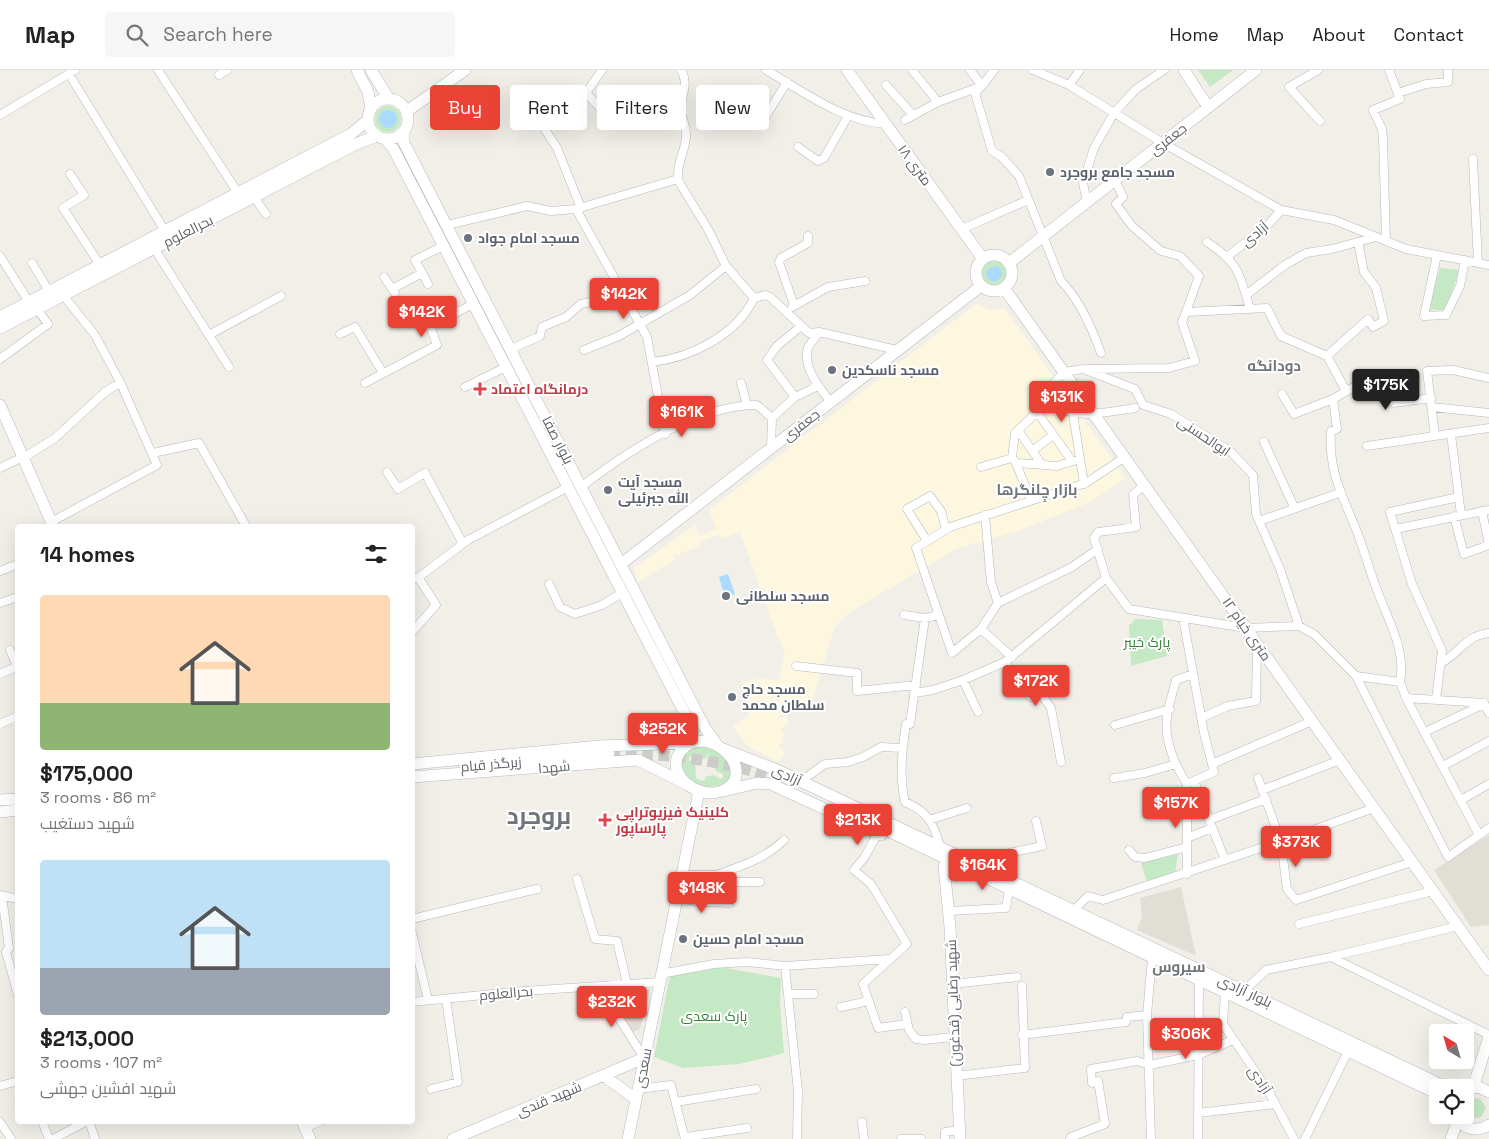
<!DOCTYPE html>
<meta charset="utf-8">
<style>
:root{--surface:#fff;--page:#f6f6f6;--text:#222;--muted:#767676;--line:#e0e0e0;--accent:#ea4335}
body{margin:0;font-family:"Space Grotesk",Cairo,sans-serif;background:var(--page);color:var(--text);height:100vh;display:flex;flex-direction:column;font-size:19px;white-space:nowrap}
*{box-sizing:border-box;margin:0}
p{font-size:16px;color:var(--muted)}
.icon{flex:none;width:28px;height:28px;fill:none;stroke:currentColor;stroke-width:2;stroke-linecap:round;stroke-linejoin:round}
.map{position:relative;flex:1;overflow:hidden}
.side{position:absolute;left:15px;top:454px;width:400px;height:600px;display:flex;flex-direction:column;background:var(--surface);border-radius:5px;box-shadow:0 5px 20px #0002}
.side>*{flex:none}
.guide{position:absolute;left:430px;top:15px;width:475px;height:45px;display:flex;gap:10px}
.needle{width:32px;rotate:323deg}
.fabs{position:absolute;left:1429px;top:954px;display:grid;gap:10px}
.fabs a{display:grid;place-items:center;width:45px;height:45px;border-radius:5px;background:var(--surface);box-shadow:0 5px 20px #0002;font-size:25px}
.price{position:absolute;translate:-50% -42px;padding:0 11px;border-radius:5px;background:var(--accent);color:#fff;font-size:16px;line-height:32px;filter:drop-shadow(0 1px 2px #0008)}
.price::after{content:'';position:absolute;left:50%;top:30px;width:15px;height:11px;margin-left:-8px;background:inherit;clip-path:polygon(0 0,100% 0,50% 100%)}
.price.on{background:#222;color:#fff}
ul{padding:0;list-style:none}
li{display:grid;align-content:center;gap:10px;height:265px;padding:0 25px}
li span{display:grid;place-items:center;height:155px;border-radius:5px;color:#555}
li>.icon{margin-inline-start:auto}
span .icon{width:90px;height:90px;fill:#fffc;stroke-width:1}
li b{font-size:21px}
h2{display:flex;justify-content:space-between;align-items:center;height:60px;padding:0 25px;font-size:21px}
.tag{padding:0 18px;border-radius:5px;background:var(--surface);box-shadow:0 5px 20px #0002;font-size:18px;line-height:45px}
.tag.on{background:var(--accent);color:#fff}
header{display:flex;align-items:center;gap:30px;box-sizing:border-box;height:70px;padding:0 25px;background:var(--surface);border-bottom:1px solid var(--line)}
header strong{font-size:24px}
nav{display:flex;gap:28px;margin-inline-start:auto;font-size:18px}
.search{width:350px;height:45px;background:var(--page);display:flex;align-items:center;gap:12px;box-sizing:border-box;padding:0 18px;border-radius:5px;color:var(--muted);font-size:19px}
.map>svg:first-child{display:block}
.commercial{fill:#fef7e0}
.education{fill:#e1ded6}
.green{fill:#c5e8c5;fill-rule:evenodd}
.water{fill:#aadaff}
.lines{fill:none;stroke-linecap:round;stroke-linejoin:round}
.secondary-tunnel{stroke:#ccccc8;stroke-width:11;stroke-dasharray:11 5.5;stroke-linecap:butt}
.street-casing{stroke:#b5b8bc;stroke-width:9}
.secondary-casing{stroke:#b6babf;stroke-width:12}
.street{stroke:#fff;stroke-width:8}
.secondary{stroke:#fff;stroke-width:11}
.worship-dot{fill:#6b7280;stroke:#fff;stroke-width:2}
.health-dot{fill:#e0444e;stroke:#fff;stroke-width:2}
.labels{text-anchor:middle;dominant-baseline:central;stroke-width:4;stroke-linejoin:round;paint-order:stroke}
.street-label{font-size:14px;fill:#5f6368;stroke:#fff}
.worship-label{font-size:14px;font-weight:bold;fill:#5b616d;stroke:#fff;text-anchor:start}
.health-label{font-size:14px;font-weight:bold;fill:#be3a42;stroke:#fff;text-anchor:start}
.park-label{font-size:14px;fill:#348238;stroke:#fff}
.neighbourhood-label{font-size:15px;font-weight:bold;fill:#70757a;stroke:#fff}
.town-label{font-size:24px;font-weight:bold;fill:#70757a;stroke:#fff}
</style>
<header>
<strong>Map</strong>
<div class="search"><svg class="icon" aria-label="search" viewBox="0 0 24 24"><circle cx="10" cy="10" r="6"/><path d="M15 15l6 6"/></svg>Search here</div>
<nav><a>Home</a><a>Map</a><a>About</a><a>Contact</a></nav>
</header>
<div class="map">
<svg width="1489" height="1069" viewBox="0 0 1489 1069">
<rect width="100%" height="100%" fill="#f1efe8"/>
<!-- commercial -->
<path class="commercial" d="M976,234L989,240L1005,239L1126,408L1090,432L1018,461L956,479L853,540L835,557L812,631L786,638L776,651L785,645L789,653L781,660L785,666L781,669L783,672L778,675L785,683L778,692L745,674L733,655L749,646L742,612L758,609L779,610L785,582L777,565L740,462L721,469L719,465L700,471L701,476L673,486L675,490L638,512L634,498L695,455L699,466L716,459L709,440Z"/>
<!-- education -->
<path class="education" d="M1489,765V855L1471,857L1434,800Z
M1181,817L1196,886L1137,860L1142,847L1140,828Z
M650,919L640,959L633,962L605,921Z"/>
<!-- green -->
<path class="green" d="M1198,0H1233L1210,17Z
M375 49a13 13 0 1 1 26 0a13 13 0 1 1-26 0Z
M982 203a12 12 0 1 1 24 0a12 12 0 1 1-24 0Z
M1440,198L1460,200L1445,240H1428Z
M1135,549L1162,550L1167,586L1131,596L1129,556Z
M707,676C720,684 733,691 730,708C706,731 670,703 685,683L694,677ZM707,685L715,688L713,691L716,701L723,704V708L720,709L713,705L705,707V710L702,711L696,708L695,692L689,691V687L693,686L698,690L707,688Z
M1178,784L1175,803L1147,812L1141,793Z
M715,896L781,908L780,936L784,983L739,994L683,998L654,987L670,905Z
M1474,1028L1480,1029L1486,1037L1482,1046C1471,1052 1463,1044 1466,1033Z"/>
<!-- water -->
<path class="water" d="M379 49a9 9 0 1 1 18 0a9 9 0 1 1-18 0Z
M995,196L1000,198L1002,205L997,211L992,212L987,207L986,201Z
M728,504L735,524L725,527L719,507Z"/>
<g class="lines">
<!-- secondary-tunnel -->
<path class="secondary-tunnel" d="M609,683C670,684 725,690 782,711"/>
<defs>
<path id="street" d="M158,0L238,123
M602,0L588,20L587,24L613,52
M681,0C690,14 680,26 681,41C682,51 687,55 686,67C685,82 675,97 679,112L709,161L726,196L754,228L766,225L770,227L809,263L819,262L897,280
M766,0C804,22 842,51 886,54
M912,0L938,32
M970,0L982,16L975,23L992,81L1002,87L1019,106L1061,211C1080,230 1092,258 1101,283
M1033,0L1069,15
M1080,0L1069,15L1163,73L1281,140L1334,150L1406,179L1489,195
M1318,0L1289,17L1320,51
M69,4L165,161
M219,5L227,0
M886,15L913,45
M1398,23L1426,14L1448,12V0
M0,45L75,0
M905,50L938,32L982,16L994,0
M761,54L787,12
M544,58L557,78L581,138
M798,77L818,91L824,88L848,46
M1473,89L1478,193
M70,104L84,125L63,138L100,195
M1115,110L1123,127L1116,134L1132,156L1161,181L1180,186L1199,206L1186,242L1267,238L1281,266L1327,286L1346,321
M254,127L266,144
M1087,132L1083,113L1094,78L1114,43L1136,19L1164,0
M576,139L647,267L665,364
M447,155L527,136L551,141L576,139L678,109
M962,159L1028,130
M1386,171L1383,68L1382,59L1373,40L1400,29L1389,0
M1207,172C1240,194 1239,203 1250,239
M154,178L229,297
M1437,185L1424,246L1446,245L1460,216L1465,190
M0,186L29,232
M1228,186L1267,156L1281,140
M32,193L49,221
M384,207L395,223
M428,214L415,190L443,176
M392,219L422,203
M1246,225L1285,195L1306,183L1332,179L1376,167
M794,235L779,192L781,188L808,173V166
M792,237L828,217L865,211
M819,262C816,267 810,273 808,278C802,297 820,319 831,332
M340,264L355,257L383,303
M209,265L281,226
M511,279L540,266L542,257L566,247L581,234L595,231L614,236L626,231
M584,280L619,266L690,225L726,196
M1327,286L1368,249L1373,257L1384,251L1376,218L1364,202L1358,172
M0,289L48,254L37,239
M652,292C690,288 737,265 754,228
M1088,299L1169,298L1195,291L1182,252L1186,242
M365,313L437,275L430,256L473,234
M741,313L747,335
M465,317L506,297
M1282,324L1294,344L1333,329L1373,306L1394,333L1431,328
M1042,326C1072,353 1099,343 1135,338
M795,327L767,290L777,276L800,257
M1333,329L1337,359L1331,361C1328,405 1345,429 1359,467C1366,486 1371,506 1379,525C1390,554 1406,581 1400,612
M1432,337L1489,343
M1037,342L1072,391
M1073,344L1084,414
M772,348L795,327L818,316
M1018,360L1042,395
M1451,364L1461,445
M1435,366L1427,301L1453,300L1489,308
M1264,372L1294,437
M1367,376L1489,358
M1032,381L1053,365
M153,383L199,373L246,456
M23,388L55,368L105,322L120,313
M1012,388L1015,363L1037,342L1035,333L1064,302L1083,299L1135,319L1143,335L1171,344L1230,381L1253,405L1256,444L1280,499L1299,556
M1015,391L1031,430
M1018,393L1057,396L1080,389
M981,397L1012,388
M0,398L23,387
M387,402L398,419L425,403L463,474
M1144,415L1133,425L1136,457L1098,462L1094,468L1106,508L1129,539L1246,558L1299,556L1314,564L1356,606L1400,612
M581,417C628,381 697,335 757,335L772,348L771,378
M1482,441L1489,475
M985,445L991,512L998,533
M1454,446L1464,484L1489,475
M1259,451L1339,423
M51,452L157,395L121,314L95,265L63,225
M1395,459L1489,440
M927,471L907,439L930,426L941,441L946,459
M1098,479L1072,497L998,533L981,559L952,583L916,478L950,457L1086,413L1125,387
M0,501L18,494
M412,509L419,507L468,470L568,417
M549,514L560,537L575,544L602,535L622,523
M0,533L18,527
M904,545L925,548L939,545
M925,548L910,654H906C902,681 899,705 905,732C928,742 934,753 940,777
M1183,548L1204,663L1214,702L1187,714
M981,559L1012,587
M412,562L436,535L418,507
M10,580L17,596
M1005,592L1030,627L1040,623L1051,638L1061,692
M1441,593C1463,581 1463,567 1489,563
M796,596L857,603V621L916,615
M0,604L18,596
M1356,606L1448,787L1489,758
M963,610L978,642
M1400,612L1406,628L1479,765
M915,623L933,620L963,610L1005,592L1106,508
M1406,628L1484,633
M1436,630L1442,581L1412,514L1390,442L1459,427
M1484,633L1489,643
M1201,648L1228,636L1256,631L1257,574
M0,654L18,646
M1115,655L1170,639
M1425,662L1484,634
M1212,694L1312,651
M1443,696L1489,671
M1114,708L1145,703L1176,694
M1258,708L1281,772L1287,819L1296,830L1412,792
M801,711L825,694L848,692L863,687L881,677L902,678
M1194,711L1225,790
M1187,714C1175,696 1164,670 1167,648C1168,636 1173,622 1176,610L1193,604
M1262,720L1340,690
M1461,730L1489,714
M929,750L967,738
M1209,750L1266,729
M878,763L864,788L854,800L871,814L907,874L863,914L878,958L907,954
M1187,768L1212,758
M1129,780L1135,787L1145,788L1187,777
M981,796L990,787L1042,776L1036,751
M1187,804V714
M682,805H716V812H760
M716,805C741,796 765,789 784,770
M577,809L595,869L617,871L627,914
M0,825L18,829
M2,826L9,878L6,882L18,925
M677,828L703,832L729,833
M1074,840L1088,826L1103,830L1291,768L1374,738
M949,841L1006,838L1009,820
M412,849L537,819
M1299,854L1433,821
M412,863L428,930
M1331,887L1489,965
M785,896L798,1021L797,1069
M661,904L714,894L747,892L785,896L890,889
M952,914L1017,907
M599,916L644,988
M1244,921L1266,900L1331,887L1458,856
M1225,923L1223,954L1269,1022L1294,1069
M788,924H814
M412,932L524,921L660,912
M841,937L869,931
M905,942L909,960L916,969L925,970L954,967
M1022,965L1126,952L1127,947L1147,945
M956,1006L1025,998L1022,916
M0,1016L18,1011
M431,1019L458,1012L446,929
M638,1019L671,1015L685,1069
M676,1032L756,1019
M1198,1043L1275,1034
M42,1051L49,1069
M89,1051L95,1069
M0,1052L11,1069
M862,1052L864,1069
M305,1058L321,1051
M686,1067L747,1058
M53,1069L87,1051
M901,1069H921
M945,1069V1062L959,1060
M1070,1069L1071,1067L1105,1054L1098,1011L1092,1013L1091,999L1137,991L1150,995L1198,985L1233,970
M1151,1069L1147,945L1152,888
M1198,1069L1199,910
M1305,1069L1348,981"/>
<path id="secondary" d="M357,0L368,22L371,39
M371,0L389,29
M847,0L983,189
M1184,0L1208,37
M368 49a20 20 0 1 1 40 0a20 20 0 1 1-40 0Z
M406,42L465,0
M404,61V73L705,658L718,676
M385,69L393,78L680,634L692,658L694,672
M976 203a18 18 0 1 1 36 0a18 18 0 1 1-36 0Z
M1009,193L1256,0
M1004,218L1489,900
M0,247L351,64L368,50
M0,258L356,74L377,66
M0,335L53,456
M621,494L981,216
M704,671C722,675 741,690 735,710C716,741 661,710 680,682C685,674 695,671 704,671Z
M721,678L777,700L1448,1018
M412,694L600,676L690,673
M486,695L609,683
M412,707L638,690L690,716
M723,721L757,713L771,714L881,765
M0,730L18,729
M0,742L18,740
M874,754L1438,1024
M944,796L950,857L960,1069
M604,1006L636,1029
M1473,1018L1489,967
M1465,1020L1478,1017L1489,1022
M1456,1045C1462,1059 1476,1063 1489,1055
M302,1051L310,1069
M453,1069L644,988
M628,1069L699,721
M1451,1069L1458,1049"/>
</defs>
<!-- street casing -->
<use href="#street" class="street-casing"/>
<!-- secondary casing -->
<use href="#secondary" class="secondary-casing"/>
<!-- street -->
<use href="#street" class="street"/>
<!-- secondary -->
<use href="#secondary" class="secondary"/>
</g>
<!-- markers -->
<g class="worship-dot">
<circle cx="1050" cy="102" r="5"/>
<circle cx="468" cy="168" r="5"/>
<circle cx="832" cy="300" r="5"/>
<circle cx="608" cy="420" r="5"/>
<circle cx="726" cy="526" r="5"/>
<circle cx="732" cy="627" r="5"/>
<circle cx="683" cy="869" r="5"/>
</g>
<g class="health-dot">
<path d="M477.5 311.5h5v5h5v5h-5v5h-5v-5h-5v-5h5z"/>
<path d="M602.5 742.5h5v5h5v5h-5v5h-5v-5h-5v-5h5z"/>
</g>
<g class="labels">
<!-- street labels -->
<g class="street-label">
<text transform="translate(1168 69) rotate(-38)">جعفری</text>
<text transform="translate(915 95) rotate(54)">۱۸ متری</text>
<text transform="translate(188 161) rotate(-27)">بحرالعلوم</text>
<text transform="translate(1255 164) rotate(-40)">آزادی</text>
<text transform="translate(801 355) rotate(-38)">جعفری</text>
<text transform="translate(1204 366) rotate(34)">ابوالحسنی</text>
<text transform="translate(558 370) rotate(63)">بلوار صفا</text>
<text transform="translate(1247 559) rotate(55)">۱۲ متری خیام</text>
<text transform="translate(491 694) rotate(-5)">زیرگذر قیام</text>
<text transform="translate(554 697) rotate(-5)">شهدا</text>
<text transform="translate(787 705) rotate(25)">آزادی</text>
<text transform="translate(1245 921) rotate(25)">بلوار آزادی</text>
<text transform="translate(506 923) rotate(-5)">بحرالعلوم</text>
<text transform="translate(953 933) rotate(-92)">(قدغون) شهید رضایی</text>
<text transform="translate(643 998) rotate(-79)">سعدی</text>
<text transform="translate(1260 1010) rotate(57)">آزادی</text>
<text transform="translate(549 1029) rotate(-23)">شهید قندی</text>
</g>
<!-- worship labels -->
<g class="worship-label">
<text x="1060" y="102">مسجد جامع بروجرد</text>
<text x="478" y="168">مسجد امام جواد</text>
<text x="842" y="300">مسجد ناسکدین</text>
<text x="618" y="412">مسجد آیت<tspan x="618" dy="16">الله جبرئیلی</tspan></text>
<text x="736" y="526">مسجد سلطانی</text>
<text x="742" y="619">مسجد حاج<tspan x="742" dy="16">سلطان محمد</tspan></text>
<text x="693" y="869">مسجد امام حسین</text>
</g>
<!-- health labels -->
<g class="health-label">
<text x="491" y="319">درمانگاه اعتماد</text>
<text x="616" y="742">کلینیک فیزیوتراپی<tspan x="616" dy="16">پارساپور</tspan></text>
</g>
<!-- park labels -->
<g class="park-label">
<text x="1147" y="572">پارک خیبر</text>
<text x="714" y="946">پارک سعدی</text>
</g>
<!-- neighbourhood labels -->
<g class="neighbourhood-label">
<text x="1274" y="295">دودانگه</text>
<text x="1037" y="419">بازار چِلنگرها</text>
<text x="1179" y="896">سیروس</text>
</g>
<!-- town labels -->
<g class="town-label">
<text x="539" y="745">بروجرد</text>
</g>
</g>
</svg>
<div class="fabs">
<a><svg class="needle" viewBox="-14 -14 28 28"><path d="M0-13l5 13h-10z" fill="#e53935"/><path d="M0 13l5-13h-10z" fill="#767676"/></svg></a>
<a><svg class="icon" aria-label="locate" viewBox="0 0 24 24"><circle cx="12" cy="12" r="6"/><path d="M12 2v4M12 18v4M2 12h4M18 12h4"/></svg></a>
</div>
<b class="price" style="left:624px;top:250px">$142K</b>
<b class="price" style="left:422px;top:268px">$142K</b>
<b class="price on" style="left:1386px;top:341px">$175K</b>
<b class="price" style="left:1062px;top:353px">$131K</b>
<b class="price" style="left:682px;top:368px">$161K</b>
<b class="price" style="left:1036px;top:637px">$172K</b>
<b class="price" style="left:663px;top:685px">$252K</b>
<b class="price" style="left:1176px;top:759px">$157K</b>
<b class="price" style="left:858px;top:776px">$213K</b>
<b class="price" style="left:1296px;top:798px">$373K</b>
<b class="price" style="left:983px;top:821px">$164K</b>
<b class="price" style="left:702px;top:844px">$148K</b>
<b class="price" style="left:612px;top:958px">$232K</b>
<b class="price" style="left:1186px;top:990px">$306K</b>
<div class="guide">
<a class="tag on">Buy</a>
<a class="tag">Rent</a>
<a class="tag">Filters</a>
<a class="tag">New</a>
</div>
<section class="side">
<h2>14 homes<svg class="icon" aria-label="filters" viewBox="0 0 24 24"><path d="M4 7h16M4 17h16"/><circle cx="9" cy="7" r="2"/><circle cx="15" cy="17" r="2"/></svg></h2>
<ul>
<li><span style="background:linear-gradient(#ffd9b3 70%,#8fb573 0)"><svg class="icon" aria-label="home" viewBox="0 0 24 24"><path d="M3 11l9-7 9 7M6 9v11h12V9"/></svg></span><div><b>$175,000</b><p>3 rooms · 86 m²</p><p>شهید دستغیب</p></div></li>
<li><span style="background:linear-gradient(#bfe0f5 70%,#9aa5b1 0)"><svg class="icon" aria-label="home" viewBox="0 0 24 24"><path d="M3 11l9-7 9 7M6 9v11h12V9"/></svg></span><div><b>$213,000</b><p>3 rooms · 107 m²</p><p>شهید افشین جهشی</p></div></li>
</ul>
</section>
</div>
